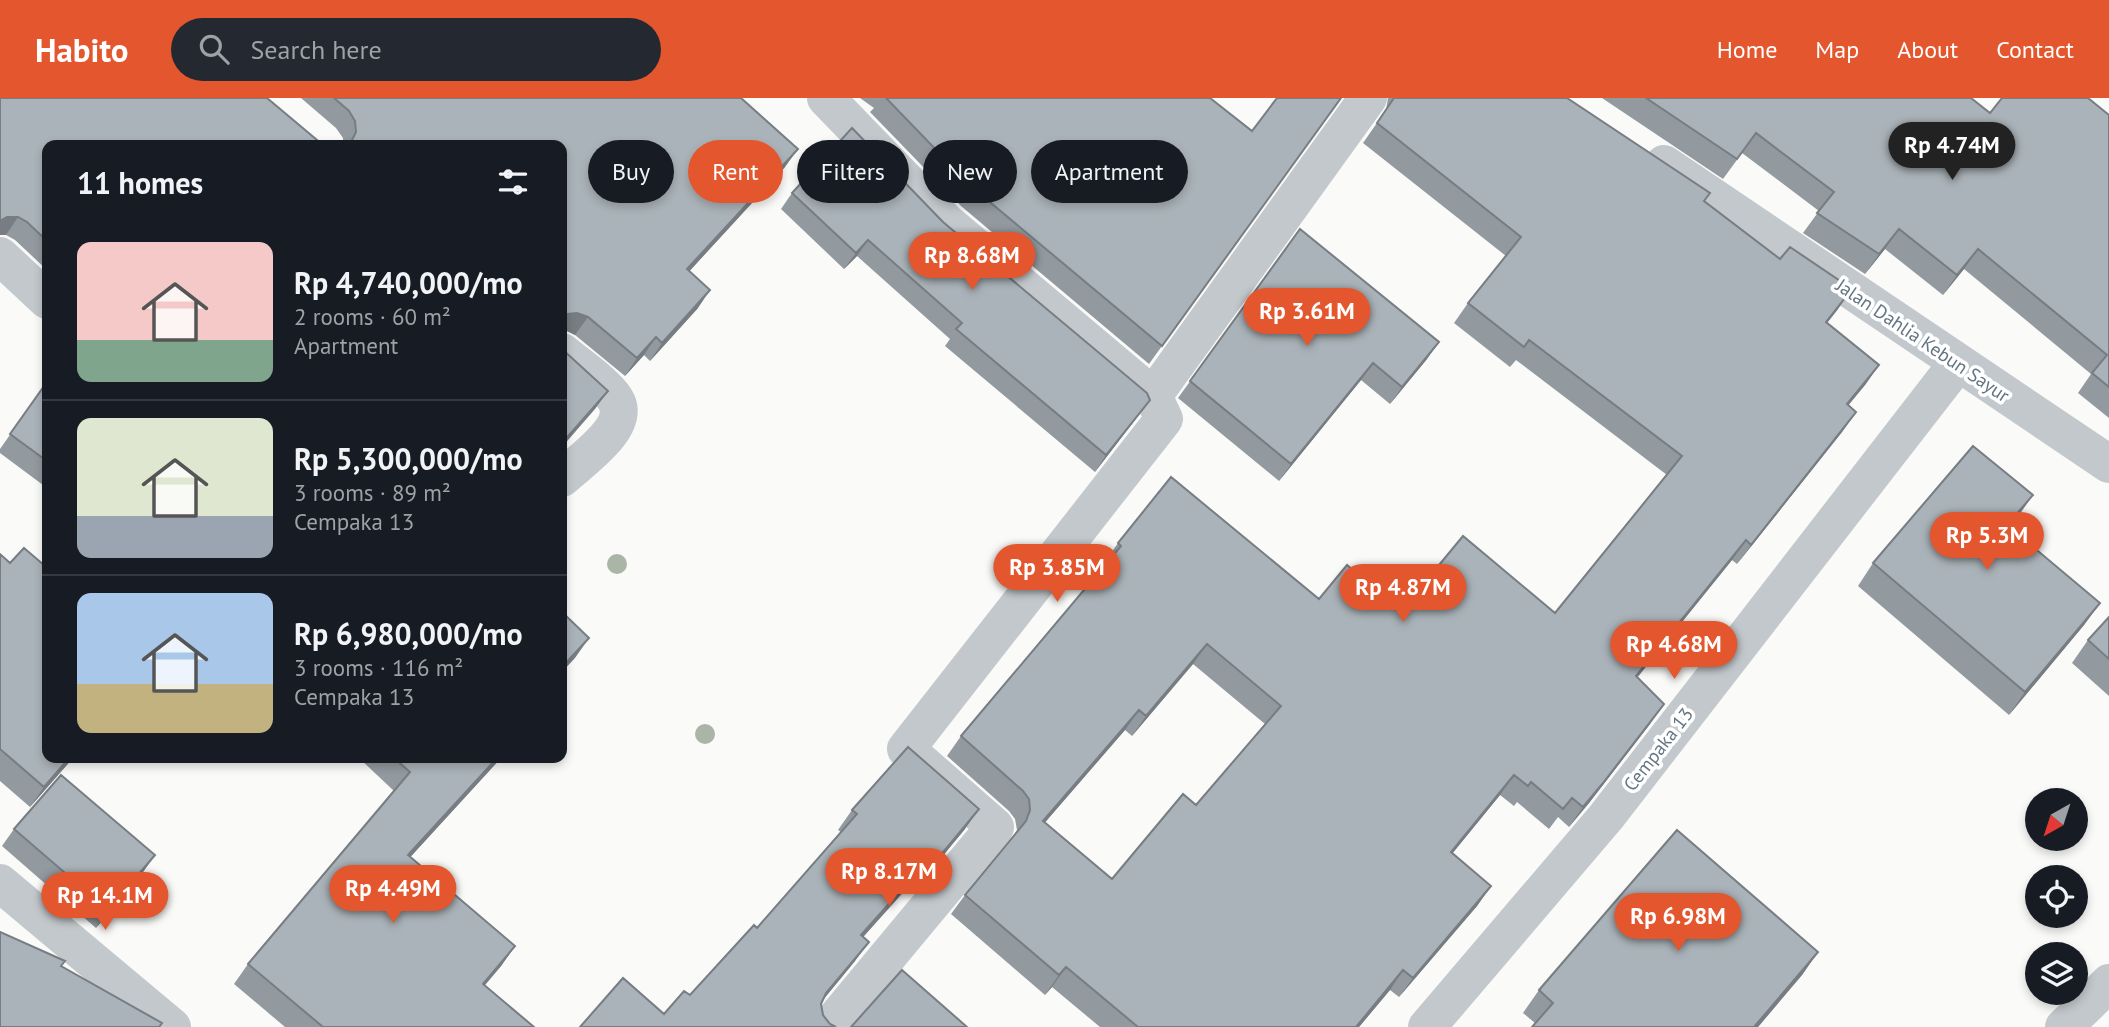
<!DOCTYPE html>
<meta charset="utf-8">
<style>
:root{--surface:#171b24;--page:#242831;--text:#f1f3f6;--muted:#9ea1a6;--line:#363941;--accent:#e4572e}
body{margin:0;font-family:"PT Sans",sans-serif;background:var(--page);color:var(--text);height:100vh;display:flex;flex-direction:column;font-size:26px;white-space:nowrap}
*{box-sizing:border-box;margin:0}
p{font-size:23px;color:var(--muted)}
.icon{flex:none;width:38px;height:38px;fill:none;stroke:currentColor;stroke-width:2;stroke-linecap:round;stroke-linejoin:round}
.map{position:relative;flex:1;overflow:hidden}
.side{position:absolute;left:42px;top:42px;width:525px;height:623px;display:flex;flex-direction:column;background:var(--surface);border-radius:14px;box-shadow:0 4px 10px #0003}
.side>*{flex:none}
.guide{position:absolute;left:588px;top:42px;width:665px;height:63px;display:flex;gap:14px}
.needle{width:46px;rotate:219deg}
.fabs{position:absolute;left:2025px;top:690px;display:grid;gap:14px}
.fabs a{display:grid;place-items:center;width:63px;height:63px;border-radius:50%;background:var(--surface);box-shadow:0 4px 10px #0003;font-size:35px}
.price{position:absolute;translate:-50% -60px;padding:0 16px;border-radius:24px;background:var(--accent);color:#fff;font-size:23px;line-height:46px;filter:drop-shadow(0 2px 4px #0008)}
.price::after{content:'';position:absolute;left:50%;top:42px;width:21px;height:16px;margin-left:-10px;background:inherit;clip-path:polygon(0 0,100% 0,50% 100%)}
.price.current{background:#222;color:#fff}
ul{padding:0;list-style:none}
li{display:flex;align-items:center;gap:21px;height:175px;padding:0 35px}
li+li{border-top:2px solid var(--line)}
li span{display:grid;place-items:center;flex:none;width:196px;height:140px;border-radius:14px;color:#555}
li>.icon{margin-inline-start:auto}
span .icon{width:84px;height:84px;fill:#fffc;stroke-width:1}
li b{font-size:30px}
h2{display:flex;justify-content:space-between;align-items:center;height:84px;padding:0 35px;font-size:30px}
.tag{padding:0 24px;border-radius:32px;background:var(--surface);box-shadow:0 4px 10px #0003;font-size:24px;line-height:63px}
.tag.current{background:var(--accent);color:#fff}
header{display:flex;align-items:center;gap:42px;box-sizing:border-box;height:98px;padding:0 35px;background:var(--accent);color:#fff}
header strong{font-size:33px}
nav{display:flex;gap:38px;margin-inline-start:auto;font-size:24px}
.search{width:490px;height:63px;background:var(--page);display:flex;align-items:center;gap:18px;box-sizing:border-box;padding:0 24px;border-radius:38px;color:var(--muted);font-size:26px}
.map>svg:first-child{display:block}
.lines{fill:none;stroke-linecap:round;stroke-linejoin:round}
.minor{stroke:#c3c8cc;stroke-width:38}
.tree{fill:#aab4a7}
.wall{fill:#929a9f;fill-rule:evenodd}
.shaded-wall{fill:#777d82}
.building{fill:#aab3b9;stroke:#777d82;stroke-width:2;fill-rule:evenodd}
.labels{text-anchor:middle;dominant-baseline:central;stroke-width:7;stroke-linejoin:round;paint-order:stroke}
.street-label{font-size:19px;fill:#657683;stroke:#fff}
</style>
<header>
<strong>Habito</strong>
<div class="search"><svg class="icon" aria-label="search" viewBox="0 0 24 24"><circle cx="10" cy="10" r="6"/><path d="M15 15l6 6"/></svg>Search here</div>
<nav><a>Home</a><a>Map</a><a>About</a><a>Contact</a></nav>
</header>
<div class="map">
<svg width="2109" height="929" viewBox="0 0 2109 929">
<rect width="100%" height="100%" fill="#fafaf8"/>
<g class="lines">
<!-- minor -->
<path class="minor" d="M826,0L946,124L1153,298L1164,321L906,651L995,729L829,929
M1664,66L2109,366
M0,158L47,202
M562,254C576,266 606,286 615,301C633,328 580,363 562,380
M1153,298L1368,0
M0,785L172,929
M1427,929L1606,719L1957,266
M2064,929L2109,885"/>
</g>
<!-- trees -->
<g class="tree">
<circle cx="617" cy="466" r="10"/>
<circle cx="705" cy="636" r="10"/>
</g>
<!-- wall -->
<path class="wall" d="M301,0H741L785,69L689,173L698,210L650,263L644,257L625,278L575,237L565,232L562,233V47H343V40L336,30Z
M860,0H1210L1252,33L1341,0L1149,266L961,108L870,14L874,10Z
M1388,0H1567L1704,104L1838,211L1827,225L1879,267L1865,287L1848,307L1856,314L1842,334L1737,466L1732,462L1637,580L1650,626L1589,705L1569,729L1558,719L1549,731L1517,704L1514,708L1500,697L1452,756L1491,788L1477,808L1399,899L1390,892L1359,929H1100L1052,889L1045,897L951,816L965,797L1015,736L1017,732L1015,721L1009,713L947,658L961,638L1106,466L1104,465L1118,445L1319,501L1401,513L1555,515L1667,377L1516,262L1510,269L1454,225L1468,205L1506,158L1363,45L1386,12ZM1193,566L1265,626L1196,707L1112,781L1045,724L1125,632L1132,638Z
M1602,0H1971L1990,15L2109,17V320L2078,295L2091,276L1964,171L1943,197L1885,151L1865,176L1803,135L1819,113L1742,55L1723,81Z
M47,47V172L15,142L6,137Z
M792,95L943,124L1150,302L1095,374L945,248L950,241L857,158L844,171L781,111Z
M1300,131L1427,261L1390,306L1361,282L1279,383L1178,300Z
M47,284V390L0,355V351Z
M2033,397L2009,428L2100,505L2084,527L2009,617L1858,488L1873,465Z
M0,456L73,660L30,709L0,683Z
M2109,519V598L2072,565L2088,542Z
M359,660H501L410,759L515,848L501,868L484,888L534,929H285L234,886L248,866L394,693Z
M852,712L965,731L911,796L906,791L863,839L855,863L823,902L821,906L823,917L830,926L664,916L690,897L757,830L841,734L838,732Z
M14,731L155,757L143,774L96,830L2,748Z
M1818,854L1802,877L1758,929H1532L1535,925L1523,915L1539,892Z"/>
<!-- shaded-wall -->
<path class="shaded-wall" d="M798,51L785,69L675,189L687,171Z
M7,119H18L6,137H0V123Z
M1899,131L1885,151L1865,176L1879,156Z
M868,142L857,158L844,171L856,155Z
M1978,151L1964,171L1943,197L1957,177Z
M1852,191L1838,211L1812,244L1826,224Z
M710,192L698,210L650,263L662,245Z
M577,215L588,219L575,237L565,232L562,233V219L567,216Z
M656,239L644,257L625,278L637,260Z
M1439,244L1427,261L1390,306L1402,289Z
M1373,265L1361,282L1279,383L1291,366Z
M1879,267L1865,287L1833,326L1847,306Z
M608,293L595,311L562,349V345Z
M1150,302L1138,318L1095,374L1106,357Z
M1856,314L1842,334L1737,466L1751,447Z
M2033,397L2017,420L1992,449L2007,427Z
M1746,442L1732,462L1622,598L1636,578Z
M2100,505L2084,527L2009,617L2025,594Z
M589,540L575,560L562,574V569Z
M1207,546L1193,566L1132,638L1146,618Z
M1664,606L1650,626L1589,705L1569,729L1583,709Z
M1139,612L1125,632L1029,743L1043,723Z
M69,660H73L30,709L44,689Z
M497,660H501L394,777L408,757Z
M1514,677L1500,697L1437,774L1451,754Z
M979,711L965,731L911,796L925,776Z
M155,757L143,774L96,830L108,812Z
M920,771L906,791L847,857L861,837Z
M1491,788L1477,808L1399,899L1413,880Z
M869,844L855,863L812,915L826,895Z
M515,848L501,868L469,906L483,886Z
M1818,854L1802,877L1758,929H1754Z
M1066,869L1052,889L1045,897L1059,877Z
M1403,872L1390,892L1359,929H1356Z"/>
<!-- building -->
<path class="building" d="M0,0H267L323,47H47V143L27,124L18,119H7L0,123Z
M334,0H741L798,51L687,171L710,192L662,245L656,239L637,260L588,219L577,215L567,216L562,219V47H345L351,44L356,34L355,23L349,13Z
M886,0H1210L1252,33L1277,0H1341L1162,248L973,90Z
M1394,0H1567L1710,95L1704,103L1780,161L1790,149L1852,191L1826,224L1879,267L1847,306L1856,314L1751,447L1746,442L1636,578L1664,606L1603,685L1583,709L1572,700L1563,711L1531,684L1528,688L1514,677L1451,754L1491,788L1413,880L1403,872L1356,929H1138L1066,869L1059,877L965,797L1026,723L1030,712L1029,701L1023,693L961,638L1121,448L1118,445L1171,379L1319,501L1347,467L1401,513L1463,438L1555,515L1682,358L1529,242L1524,249L1468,205L1521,139L1377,25ZM1207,546L1281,608L1196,707L1183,696L1112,781L1043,723L1139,612L1146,618Z
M1646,0H1971L1990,15L2002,0H2088L2109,17V289L2092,275L2107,257L1978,151L1957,177L1899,131L1879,156L1817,115L1834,94L1756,35L1737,61Z
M852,30L943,124L1147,295L1150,302L1106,357L956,231L962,225L868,142L856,155L792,95Z
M1300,131L1439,244L1402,289L1373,265L1291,366L1190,283Z
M562,251L608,293L562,345Z
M47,284V363L10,336Z
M1973,348L2033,397L2007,427L2100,505L2025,594L1873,465Z
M24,450L45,468L47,466V660H69L44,689L0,651V456L10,465Z
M562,514L589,540L562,569Z
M2109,519V561L2088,542Z
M908,649L979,711L925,776L920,771L861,837L869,844L826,895L821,906L823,917L830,926L836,929H580L623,880L664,916L684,893L690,897L754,827L757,830L857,716L852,712Z
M394,660H497L408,757L515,848L483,886L534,929H323L248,866L410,674Z
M61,677L155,757L108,812L14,731Z
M1677,732L1818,854L1754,929H1532L1553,905L1539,892Z
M0,834L65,863L61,868L162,925L159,929H0Z
M902,872L967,929H851Z"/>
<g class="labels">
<!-- street labels -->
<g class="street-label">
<text transform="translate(1923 242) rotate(34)">Jalan Dahlia Kebun Sayur</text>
<text transform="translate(1658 651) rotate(-52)">Cempaka 13</text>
</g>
</g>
</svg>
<div class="fabs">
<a><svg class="needle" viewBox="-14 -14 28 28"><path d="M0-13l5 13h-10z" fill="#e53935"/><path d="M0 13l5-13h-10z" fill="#9ea1a6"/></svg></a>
<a><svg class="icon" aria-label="locate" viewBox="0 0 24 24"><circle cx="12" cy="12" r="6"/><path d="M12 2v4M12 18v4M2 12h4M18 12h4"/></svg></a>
<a><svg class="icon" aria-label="layers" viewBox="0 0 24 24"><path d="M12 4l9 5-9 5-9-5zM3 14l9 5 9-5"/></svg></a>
</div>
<b class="price current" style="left:1952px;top:84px">Rp 4.74M</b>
<b class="price" style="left:972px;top:194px">Rp 8.68M</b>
<b class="price" style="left:1307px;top:250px">Rp 3.61M</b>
<b class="price" style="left:1987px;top:474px">Rp 5.3M</b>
<b class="price" style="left:1057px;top:506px">Rp 3.85M</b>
<b class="price" style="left:1403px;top:526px">Rp 4.87M</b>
<b class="price" style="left:1674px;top:583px">Rp 4.68M</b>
<b class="price" style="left:889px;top:810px">Rp 8.17M</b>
<b class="price" style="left:393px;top:827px">Rp 4.49M</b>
<b class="price" style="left:105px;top:834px">Rp 14.1M</b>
<b class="price" style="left:1678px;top:855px">Rp 6.98M</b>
<div class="guide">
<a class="tag">Buy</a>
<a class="tag current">Rent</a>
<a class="tag">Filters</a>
<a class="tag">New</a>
<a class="tag">Apartment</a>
</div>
<section class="side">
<h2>11 homes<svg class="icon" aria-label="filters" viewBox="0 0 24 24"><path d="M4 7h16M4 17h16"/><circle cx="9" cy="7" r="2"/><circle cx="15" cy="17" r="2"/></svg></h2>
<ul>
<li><span style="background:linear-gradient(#f6c9c9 70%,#7fa58c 0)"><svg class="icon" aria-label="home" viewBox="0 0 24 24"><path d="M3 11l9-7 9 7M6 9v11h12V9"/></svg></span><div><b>Rp 4,740,000/mo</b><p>2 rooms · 60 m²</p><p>Apartment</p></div></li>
<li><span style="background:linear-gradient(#dfe7d0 70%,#9aa5b1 0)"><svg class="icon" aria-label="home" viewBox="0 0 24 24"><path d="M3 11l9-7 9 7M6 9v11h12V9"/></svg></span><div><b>Rp 5,300,000/mo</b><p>3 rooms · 89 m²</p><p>Cempaka 13</p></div></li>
<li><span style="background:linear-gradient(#a9c7e8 65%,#c2b280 0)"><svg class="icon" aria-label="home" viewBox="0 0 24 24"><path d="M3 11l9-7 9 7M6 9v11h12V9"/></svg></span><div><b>Rp 6,980,000/mo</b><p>3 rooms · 116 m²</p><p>Cempaka 13</p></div></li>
</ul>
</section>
</div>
